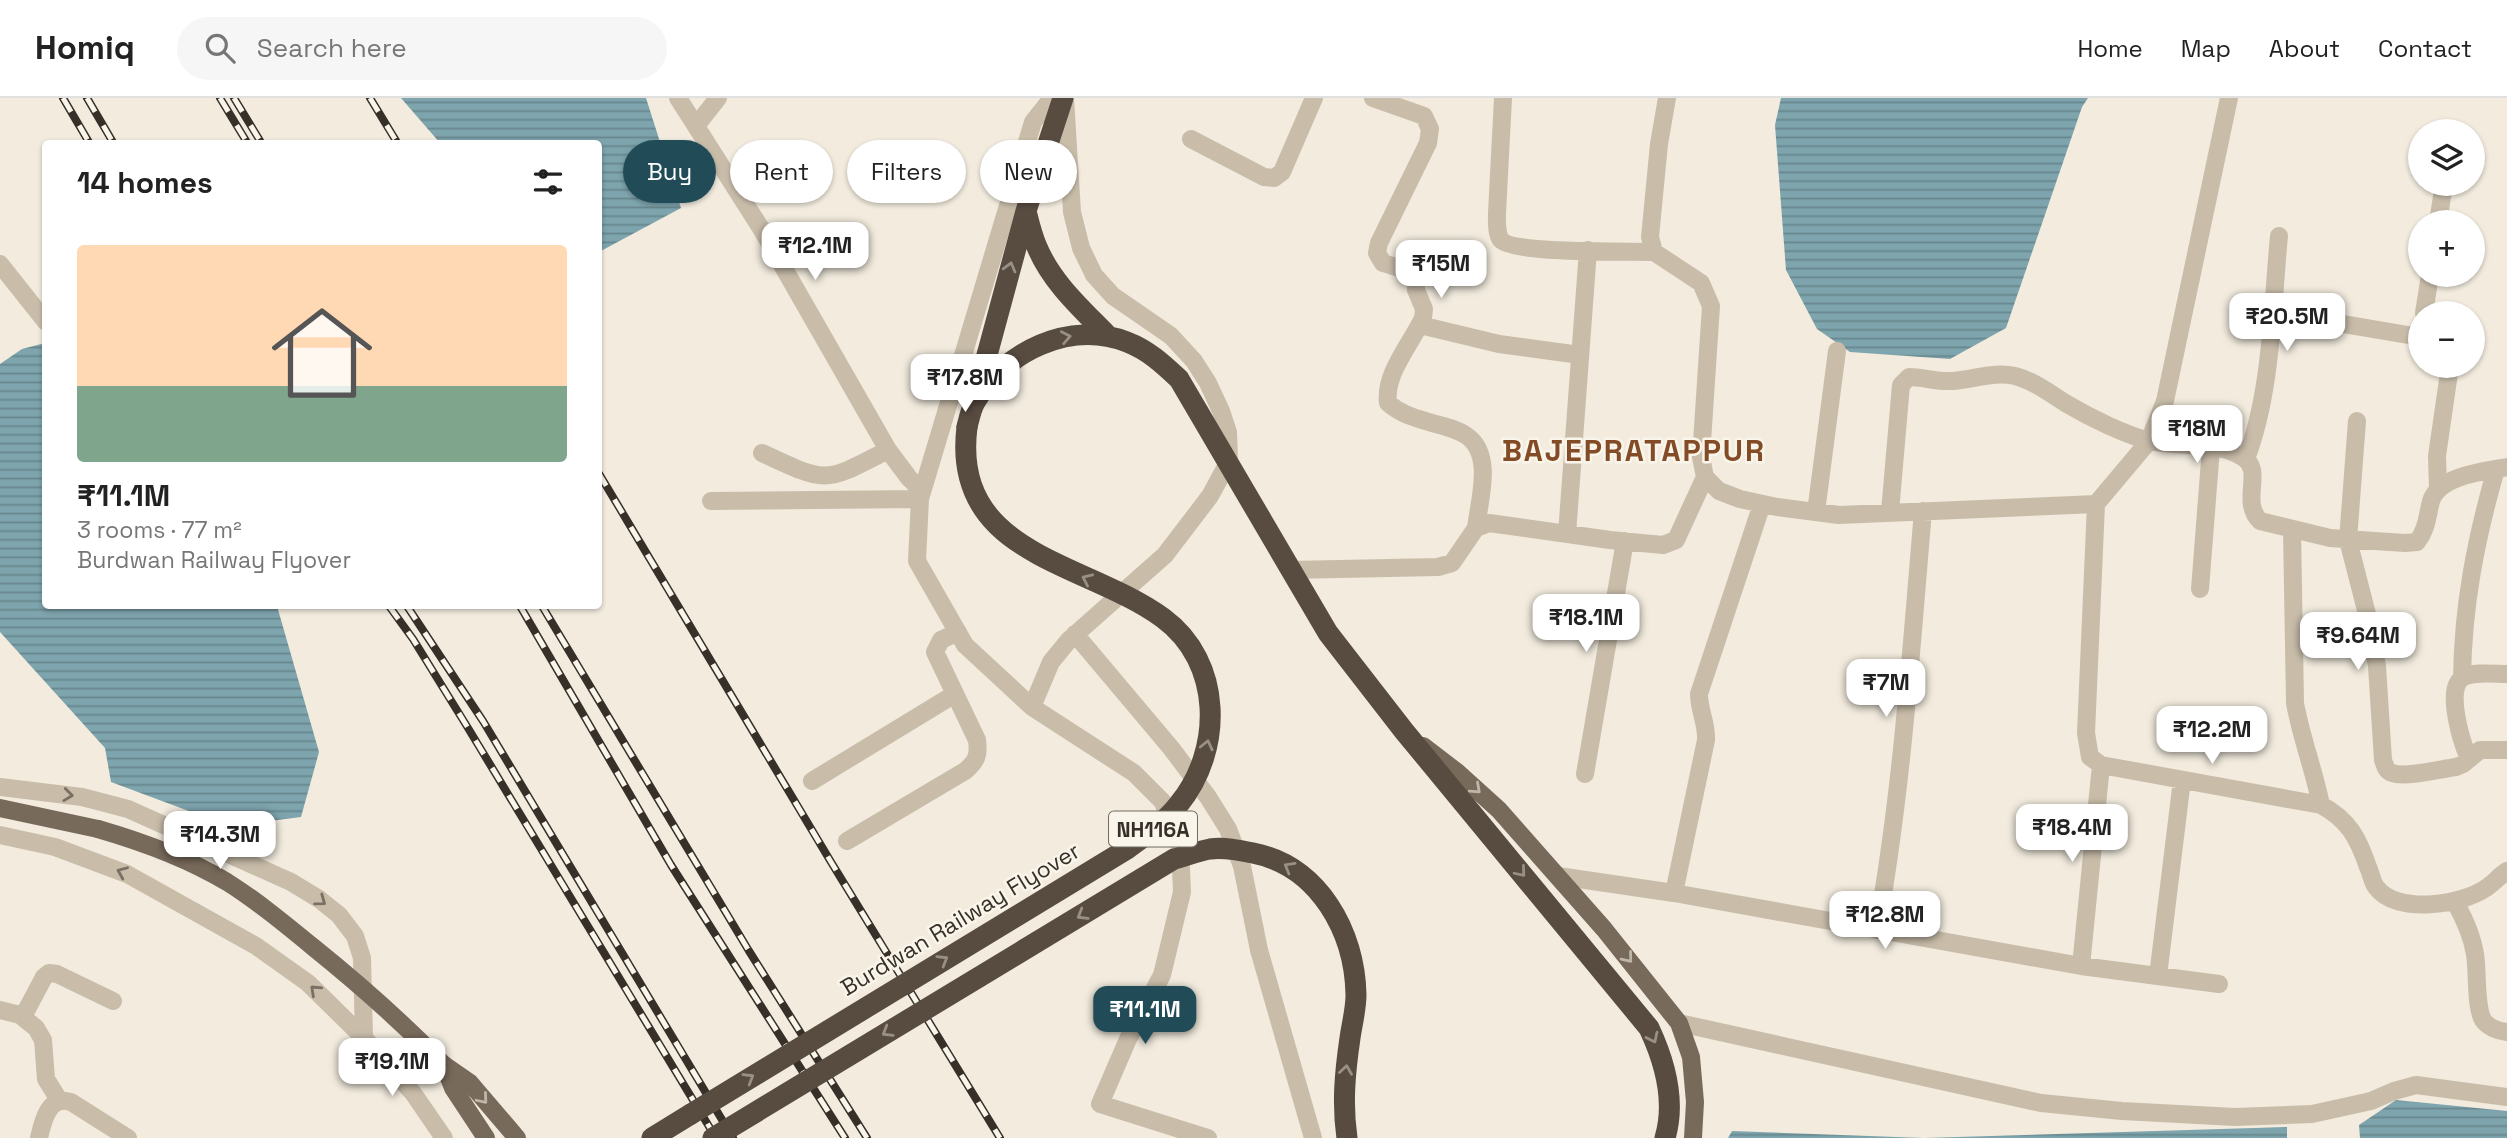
<!DOCTYPE html>
<meta charset="utf-8">
<style>
:root{--surface:#fff;--page:#f6f6f6;--text:#222;--muted:#767676;--line:#e0e0e0;--accent:#204b57}
body{margin:0;font-family:"Space Grotesk",sans-serif;background:var(--page);color:var(--text);height:100vh;display:flex;flex-direction:column;font-size:26px;white-space:nowrap}
*{box-sizing:border-box;margin:0}
p{font-size:23px;color:var(--muted)}
.icon{flex:none;width:38px;height:38px;fill:none;stroke:currentColor;stroke-width:2;stroke-linecap:round;stroke-linejoin:round}
.map{position:relative;flex:1;overflow:hidden}
.panel{position:absolute;left:42px;top:42px;width:560px;height:469px;display:flex;flex-direction:column;background:var(--surface);border-radius:7px;box-shadow:0 2px 5px #0004}
.panel>*{flex:none}
.banner{position:absolute;left:623px;top:42px;width:665px;height:63px;display:flex;gap:14px}
.controls{position:absolute;left:2408px;top:21px;display:grid;gap:14px}
.controls a{display:grid;place-items:center;width:77px;height:77px;border-radius:50%;background:var(--surface);box-shadow:0 2px 5px #0004;font-size:35px}
.price{position:absolute;translate:-50% -60px;padding:0 16px;border-radius:14px;background:#fff;color:#222;font-size:23px;line-height:46px;filter:drop-shadow(0 2px 4px #0008)}
.price::after{content:'';position:absolute;left:50%;top:42px;width:21px;height:16px;margin-left:-10px;background:inherit;clip-path:polygon(0 0,100% 0,50% 100%)}
.price.active{background:var(--accent);color:#fff}
ul{padding:0;list-style:none}
li{display:grid;align-content:center;gap:14px;height:371px;padding:0 35px}
li span{display:grid;place-items:center;height:217px;border-radius:7px;color:#555}
li>.icon{margin-inline-start:auto}
span .icon{width:126px;height:126px;fill:#fffc;stroke-width:1}
li b{font-size:30px}
h2{display:flex;justify-content:space-between;align-items:center;height:84px;padding:0 35px;font-size:30px}
.pill{padding:0 24px;border-radius:32px;background:var(--surface);box-shadow:0 2px 5px #0004;font-size:24px;line-height:63px}
.pill.active{background:var(--accent);color:#fff}
header{display:flex;align-items:center;gap:42px;box-sizing:border-box;height:98px;padding:0 35px;background:var(--surface);border-bottom:2px solid var(--line)}
header strong{font-size:33px}
nav{display:flex;gap:38px;margin-inline-start:auto;font-size:24px}
.search{width:490px;height:63px;background:var(--page);display:flex;align-items:center;gap:18px;box-sizing:border-box;padding:0 24px;border-radius:38px;color:var(--muted);font-size:26px}
.map>svg:first-child{display:block}
.water{fill:url(#water-rules)}
.lines{fill:none;stroke-linecap:round;stroke-linejoin:round}
.minor{stroke:#c9bdaa;stroke-width:18}
.major{stroke:#786a5b;stroke-width:18}
.highway{stroke:#584c41;stroke-width:21}
.rail-casing{stroke:#373029;stroke-width:8}
.rail{stroke:#f9f5ea;stroke-width:5;stroke-dasharray:16;stroke-linecap:butt}
.major-bridge{stroke:#786a5b;stroke-width:18}
.highway-bridge{stroke:#584c41;stroke-width:21}
.oneway{stroke:#989085}
.oneway2{stroke:#bfb6aa}
.oneway3{stroke:#796f63}
.labels{text-anchor:middle;dominant-baseline:central;stroke-width:5;stroke-linejoin:round;paint-order:stroke}
.shield{fill:#f9f5ea;stroke:#716b63;stroke-width:2}
.shield-label{font-size:21px;font-weight:bold;fill:#373029}
.street-label{font-size:23px;fill:#373029;stroke:#f9f5ea}
.district-label{font-size:30px;font-weight:bold;letter-spacing:2px;fill:#834b26;stroke:#f9f5ea}
</style>
<header>
<strong>Homiq</strong>
<div class="search"><svg class="icon" aria-label="search" viewBox="0 0 24 24"><circle cx="10" cy="10" r="6"/><path d="M15 15l6 6"/></svg>Search here</div>
<nav><a>Home</a><a>Map</a><a>About</a><a>Contact</a></nav>
</header>
<div class="map">
<svg width="2507" height="1040" viewBox="0 0 2507 1040">
<defs>
<pattern id="water-rules" width="6" height="5" patternUnits="userSpaceOnUse" patternTransform="scale(1.75)"><rect width="6" height="5" fill="#7ea4ad"/><path d="M0 2.5h6" fill="none" stroke="#68868d"/></pattern>
</defs>
<rect width="100%" height="100%" fill="#f2ebde"/>
<!-- water -->
<path class="water" d="M401,0H646L681,110L599,154L598,46L440,45Z
M1781,0H2088L2082,9L2006,230L1950,261L1850,254L1817,231L1786,172L1775,27Z
M45,245L46,508H277L319,654L301,719L229,728L111,684L105,650L0,534V266L22,251Z
M2396,1002L2507,1013V1040H2360L2359,1027Z
M2287,1029V1040H1728L1732,1033L1924,1040Z"/>
<g class="lines">
<!-- minor -->
<path class="minor" d="M678,0L762,132L888,352L909,380L922,393
M1052,0L1033,24L920,401L917,463L965,547L1032,609L1134,675L1163,704L1180,749L1182,794L1162,877L1128,941L1100,1006L1208,1040
M1373,0L1424,18L1430,31L1428,45L1379,145L1377,155L1383,165L1415,175L1416,192L1424,211L1423,220C1411,246 1384,276 1388,305C1402,317 1415,320 1432,325C1444,328 1457,331 1467,338C1494,357 1479,403 1476,430
M1503,0L1497,115C1497,123 1496,135 1501,142C1514,156 1630,153 1654,154
M1667,0L1659,46L1650,139L1654,154L1701,185L1711,208L1701,359L1705,379L1719,393L1740,401L1777,409L1839,417L2096,406L2149,343L2165,303L2229,0
M696,28L718,0
M1191,41L1264,79L1274,80L1282,74L1314,0
M2438,124L2444,86
M0,166L46,224
M2272,214L2420,239
M2424,215L2430,177
M1420,227L1499,246L1580,257
M2357,323L2348,442L2369,524L2377,568L2383,662C2385,668 2386,673 2392,675C2406,680 2441,671 2456,669L2463,666L2480,652H2507
M762,355C828,386 824,385 888,352
M2246,361C2272,293 2272,210 2279,138
M2438,390L2437,358L2450,268
M711,403L920,401
M2096,406L2086,635L2090,659L2101,667L2321,707C2349,722 2358,740 2368,769C2371,775 2372,784 2376,789C2396,817 2462,807 2486,790C2494,785 2499,778 2507,773
M1816,414L1837,253
M1890,414L1901,287L1909,279C1923,279 1937,284 1952,283C1972,282 1995,273 2015,278C2034,283 2051,296 2067,306C2089,319 2125,337 2150,343C2180,350 2217,342 2244,360C2264,373 2240,403 2260,423L2330,440L2405,445L2417,444C2427,431 2427,419 2431,403C2439,378 2484,373 2507,369
M2292,432L2295,605C2301,639 2314,672 2321,707
M1567,436L1588,152
M1290,472L1438,469L1452,465L1476,430L1489,425L1610,442L1663,447L1676,442L1705,379
M2200,491L2211,350
M1075,536L1171,650L1208,699L1228,731L1242,768L1259,852L1313,1040
M2462,580C2463,506 2476,441 2496,371
M1032,609L1051,564L1069,542L1165,457L1210,398L1229,363L1228,334L1221,313L1208,285L1194,263L1171,238L1113,198L1094,177L1081,150L1072,114L1065,0
M2469,661C2462,645 2445,592 2462,580C2472,573 2495,576 2507,576
M1585,676L1625,443
M812,683L955,596
M0,689L82,699L128,711L291,784L319,801L339,817L355,838L362,860L364,940
M0,737L55,749L127,776L256,848L308,885L364,940L413,995L444,1040
M847,743L965,673C977,663 979,657 977,642L935,554L941,542L958,534
M1558,778L1674,795L2081,868L2219,886
M1674,795L1706,642C1707,625 1699,613 1699,596L1762,406
M2455,804C2464,820 2472,837 2475,856C2478,873 2475,908 2483,922C2488,929 2498,933 2507,934
M1877,832C1902,693 1911,553 1923,413
M2081,868L2101,667
M2158,878L2182,682
M0,912L20,917L26,913L44,879L49,875L57,876L113,903
M20,917L36,930L43,942L46,981L59,1002
M1679,925L2041,1005L2122,1013L2235,1019L2312,1016L2371,1003L2394,993L2416,987L2507,999
M39,1040C43,1022 49,997 71,1004L128,1040"/>
<!-- major -->
<path class="major" d="M1423,648L1457,674L1499,712L1604,831L1679,925L1691,959L1695,1004L1693,1040
M0,710L98,731
M444,967L470,985L517,1040
M444,967L453,990L486,1040"/>
<!-- highway -->
<path class="highway" d="M1026,113C1029,125 1032,138 1037,149C1052,185 1082,211 1108,238
M977,294L1026,113L1063,0
M967,329C969,321 971,311 975,304C1005,253 1070,222 1127,244C1148,252 1163,266 1179,281L1328,535L1404,633L1649,930C1665,964 1676,1003 1665,1040
M652,1040L691,1016"/>
<defs>
<path id="rail" d="M63,0L90,46
M87,0L114,46
M220,0L248,46
M234,0L262,46
M370,0L398,46
M598,374L831,764L1000,1040
M389,508L413,541L468,630L716,1040
M407,508L483,623L733,1040
M520,508L671,767L845,1040
M542,508L749,853L867,1040"/>
</defs>
<!-- rail casing -->
<use href="#rail" class="rail-casing"/>
<!-- rail -->
<use href="#rail" class="rail"/>
<!-- major-bridge -->
<path class="major-bridge" d="M98,731C143,744 187,760 227,784C257,803 285,826 313,849C359,886 402,924 444,967"/>
<!-- highway-bridge -->
<path class="highway-bridge" d="M691,1016L1127,751C1145,738 1165,724 1179,706C1223,652 1223,564 1163,520C1085,463 951,458 967,329
M713,1040L1174,761C1186,758 1198,753 1210,751C1224,749 1239,752 1253,755C1319,768 1355,834 1356,897C1356,911 1352,926 1350,940C1345,974 1342,1006 1347,1040"/>
</g>
<!-- one-way arrows -->
<defs><path id="oneway-chevron" d="M-2-3.5L2.5 0L-2 3.5" fill="none" stroke-width="1.6" stroke-linecap="round" stroke-linejoin="round" transform="scale(1.75)"/></defs>
<g class="oneway">
<use href="#oneway-chevron" transform="translate(1010 169) rotate(-75)"/>
<use href="#oneway-chevron" transform="translate(1066 239) rotate(-11)"/>
<use href="#oneway-chevron" transform="translate(1087 481) rotate(-155)"/>
<use href="#oneway-chevron" transform="translate(1207 647) rotate(-77)"/>
<use href="#oneway-chevron" transform="translate(1289 769) rotate(-150)"/>
<use href="#oneway-chevron" transform="translate(1521 774) rotate(50)"/>
<use href="#oneway-chevron" transform="translate(1082 817) rotate(149)"/>
<use href="#oneway-chevron" transform="translate(943 862) rotate(-31)"/>
<use href="#oneway-chevron" transform="translate(887 934) rotate(149)"/>
<use href="#oneway-chevron" transform="translate(1653 940) rotate(64)"/>
<use href="#oneway-chevron" transform="translate(1346 972) rotate(-82)"/>
<use href="#oneway-chevron" transform="translate(749 980) rotate(-31)"/>
</g>
<g class="oneway2">
<use href="#oneway-chevron" transform="translate(1476 691) rotate(42)"/>
<use href="#oneway-chevron" transform="translate(1628 860) rotate(51)"/>
<use href="#oneway-chevron" transform="translate(483 1001) rotate(50)"/>
</g>
<g class="oneway3">
<use href="#oneway-chevron" transform="translate(68 697) rotate(7)"/>
<use href="#oneway-chevron" transform="translate(122 774) rotate(-157)"/>
<use href="#oneway-chevron" transform="translate(321 803) rotate(36)"/>
<use href="#oneway-chevron" transform="translate(315 892) rotate(-137)"/>
</g>
<g class="labels">
<!-- shield labels -->
<rect class="shield" x="1109" y="713.5" width="88" height="35" rx="5"/>
<g class="shield-label">
<text x="1153" y="731">NH116A</text>
</g>
<!-- street labels -->
<g class="street-label">
<text transform="translate(960 821) rotate(-31)">Burdwan Railway Flyover</text>
</g>
<!-- district labels -->
<g class="district-label">
<text x="1634" y="352">BAJEPRATAPPUR</text>
</g>
</g>
</svg>
<div class="controls">
<a><svg class="icon" aria-label="layers" viewBox="0 0 24 24"><path d="M12 4l9 5-9 5-9-5zM3 14l9 5 9-5"/></svg></a>
<a>+</a>
<a>−</a>
</div>
<b class="price" style="left:815px;top:184px">₹12.1M</b>
<b class="price" style="left:1441px;top:202px">₹15M</b>
<b class="price" style="left:2287px;top:255px">₹20.5M</b>
<b class="price" style="left:965px;top:316px">₹17.8M</b>
<b class="price" style="left:2197px;top:367px">₹18M</b>
<b class="price" style="left:1586px;top:556px">₹18.1M</b>
<b class="price" style="left:2358px;top:574px">₹9.64M</b>
<b class="price" style="left:1886px;top:621px">₹7M</b>
<b class="price" style="left:2212px;top:668px">₹12.2M</b>
<b class="price" style="left:2072px;top:766px">₹18.4M</b>
<b class="price" style="left:220px;top:773px">₹14.3M</b>
<b class="price" style="left:1885px;top:853px">₹12.8M</b>
<b class="price active" style="left:1145px;top:948px">₹11.1M</b>
<b class="price" style="left:392px;top:1000px">₹19.1M</b>
<div class="banner">
<a class="pill active">Buy</a>
<a class="pill">Rent</a>
<a class="pill">Filters</a>
<a class="pill">New</a>
</div>
<section class="panel">
<h2>14 homes<svg class="icon" aria-label="filters" viewBox="0 0 24 24"><path d="M4 7h16M4 17h16"/><circle cx="9" cy="7" r="2"/><circle cx="15" cy="17" r="2"/></svg></h2>
<ul>
<li><span style="background:linear-gradient(#ffd9b3 65%,#7fa58c 0)"><svg class="icon" aria-label="home" viewBox="0 0 24 24"><path d="M3 11l9-7 9 7M6 9v11h12V9"/></svg></span><div><b>₹11.1M</b><p>3 rooms · 77 m²</p><p>Burdwan Railway Flyover</p></div></li>
</ul>
</section>
</div>
